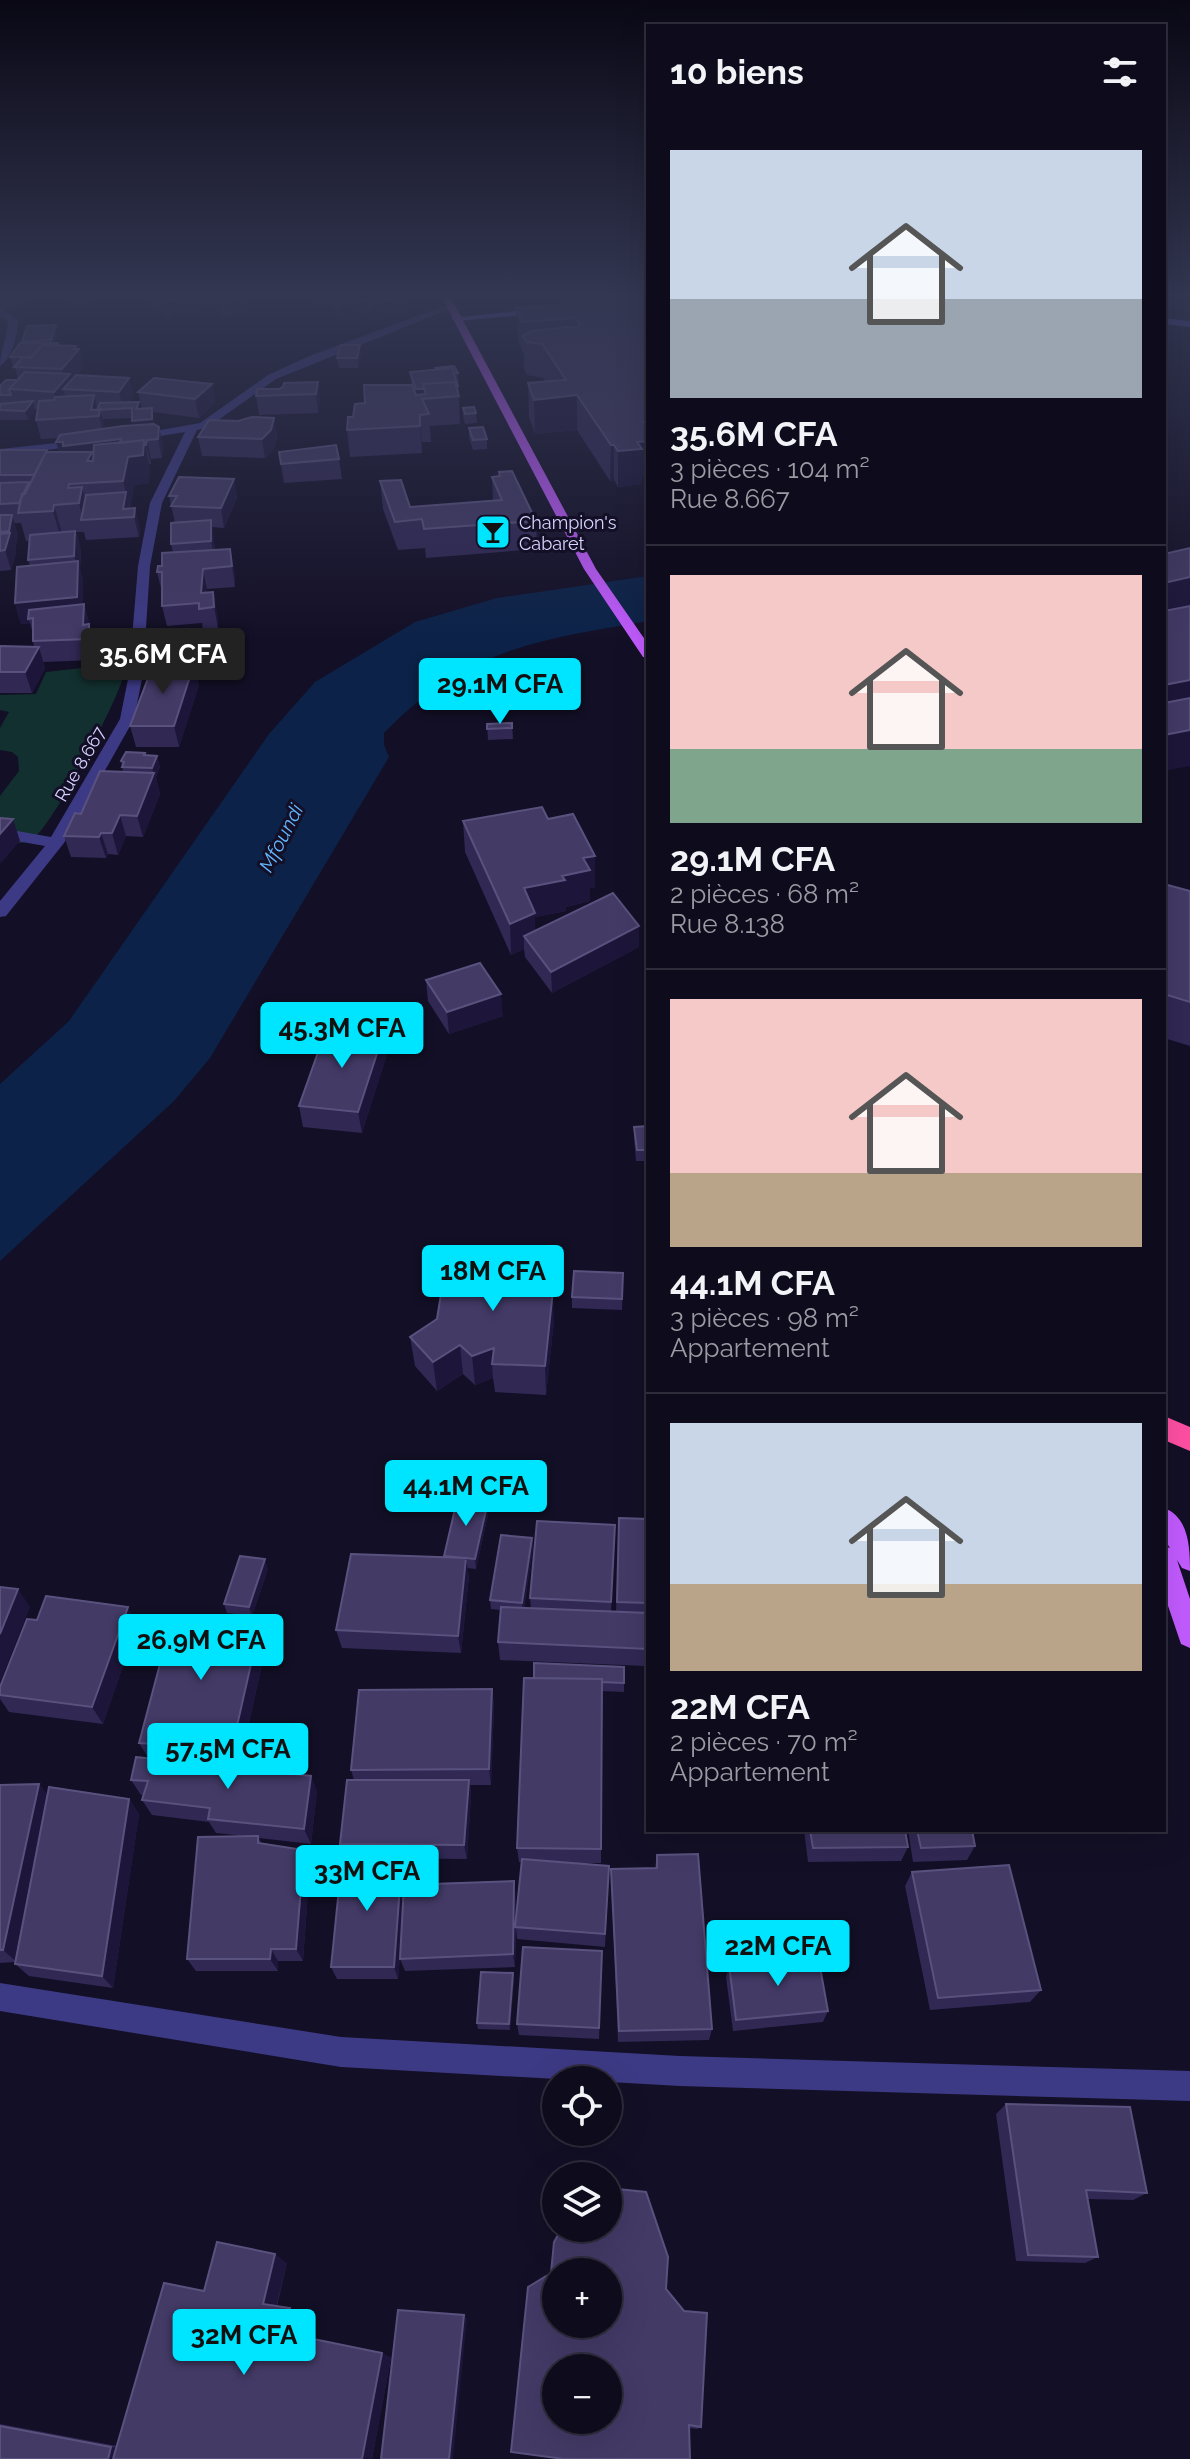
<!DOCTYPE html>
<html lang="fr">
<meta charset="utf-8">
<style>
:root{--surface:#0e0b1c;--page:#1c1929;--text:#f1f3f6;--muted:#9b9ba3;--line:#2e2b3b;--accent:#00e5ff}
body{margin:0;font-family:Raleway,sans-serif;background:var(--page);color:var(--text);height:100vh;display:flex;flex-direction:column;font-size:30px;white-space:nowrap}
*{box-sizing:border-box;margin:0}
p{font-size:26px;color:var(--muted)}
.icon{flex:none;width:44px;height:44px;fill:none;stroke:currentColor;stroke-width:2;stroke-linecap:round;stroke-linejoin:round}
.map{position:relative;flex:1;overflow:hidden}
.sheet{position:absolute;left:646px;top:24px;width:520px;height:1808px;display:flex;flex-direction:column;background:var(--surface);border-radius:0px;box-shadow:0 8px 32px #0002,0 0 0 2px var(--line)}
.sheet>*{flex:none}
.controls{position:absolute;left:542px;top:2066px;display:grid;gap:16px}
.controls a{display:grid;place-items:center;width:80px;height:80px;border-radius:50%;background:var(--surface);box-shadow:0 8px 32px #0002,0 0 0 2px var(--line);font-size:40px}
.price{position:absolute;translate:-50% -68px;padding:0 18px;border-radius:8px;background:var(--accent);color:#111;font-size:26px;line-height:52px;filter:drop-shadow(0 2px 4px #0008)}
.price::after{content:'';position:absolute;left:50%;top:48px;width:24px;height:18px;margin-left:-12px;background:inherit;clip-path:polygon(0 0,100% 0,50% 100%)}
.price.active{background:#222;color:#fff}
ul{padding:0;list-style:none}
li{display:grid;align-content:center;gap:16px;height:424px;padding:0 24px}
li+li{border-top:2px solid var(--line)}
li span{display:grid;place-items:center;height:248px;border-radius:0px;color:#555}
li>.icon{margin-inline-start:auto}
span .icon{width:144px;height:144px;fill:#fffc;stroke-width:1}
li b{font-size:34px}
h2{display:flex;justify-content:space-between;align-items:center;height:96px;padding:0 24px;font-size:34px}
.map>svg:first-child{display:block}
.green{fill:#12302f}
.water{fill:#0c2248}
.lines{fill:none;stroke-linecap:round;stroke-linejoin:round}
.street{fill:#3d3a85;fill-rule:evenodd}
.secondary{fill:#6f6bff;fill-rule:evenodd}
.primary{fill:#c25bff;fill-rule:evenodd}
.highway{fill:#ff4fa3;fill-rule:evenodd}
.wall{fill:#312854;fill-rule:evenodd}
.shaded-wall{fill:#1d163a}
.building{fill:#433a66;stroke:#5a527e;stroke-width:2;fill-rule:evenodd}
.labels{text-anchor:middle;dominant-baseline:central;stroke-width:6;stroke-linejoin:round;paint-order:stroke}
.far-poi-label{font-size:18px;fill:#d9d4ff;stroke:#130f26;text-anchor:start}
.far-street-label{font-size:18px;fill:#d9d4ff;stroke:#130f26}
.far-water-label{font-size:20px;font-style:italic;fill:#62b6ff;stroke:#130f26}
</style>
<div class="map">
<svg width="1190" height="2459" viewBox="0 0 1190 2459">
<rect width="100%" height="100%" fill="#130f26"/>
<!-- green -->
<path class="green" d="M119,640C122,652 126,665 123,677C117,702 50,831 31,840C22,845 10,843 0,842V796L19,771L18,757L12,752L0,750V728L9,712L0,710V695L36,694L46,672L91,667L97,661V642Z"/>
<!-- water -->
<path class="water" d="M648,576V621C538,640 465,649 384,733V745L389,757L210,1058L174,1101L0,1261V1084L69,1021L269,734L315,682L415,622L497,598Z"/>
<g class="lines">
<!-- street -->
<path class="street" d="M19,298H32L4,310L18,320C18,335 12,358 0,366C0,350 8,337 8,321L0,316V305Z
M447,305L455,307L276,379L207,428L197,430L162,503L150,566L143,674L134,719L64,843L6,916L0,917V901L45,846L0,838V828L51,837L120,719L129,674L138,566L150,503L185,432L136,440L130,437L132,435L200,423L268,375L312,355Z
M85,440L91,443L89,445L0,455V449Z
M0,1983L341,2037L680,2056L1190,2071V2101L680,2086L341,2067L0,2011Z"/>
<!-- secondary -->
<path class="secondary" d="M544,308L547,313L456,321L451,318Z
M1164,318L1190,321V327L1164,324Z"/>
<!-- primary -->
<path class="primary" d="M442,298H451L596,569L648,644V658L643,657L584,569Z
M1164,1508C1189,1517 1190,1548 1190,1571L1182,1568L1177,1560L1190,1599V1648L1181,1644L1164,1594V1546L1170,1548L1164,1539Z"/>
<!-- highway -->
<path class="highway" d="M1164,1416L1190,1427V1451L1164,1440Z"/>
</g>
<!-- wall -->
<path class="wall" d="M62,298H97L78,304Z
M150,298H212L213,306L171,318L152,308Z
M212,298H245L247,314L233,318L223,316L218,313L216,302Z
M312,298H406L407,309L405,312L370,323L369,318L340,322L332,304L315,306Z
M566,298H648V476L642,477L641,484L618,487L614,480L610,481L577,430L535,434L529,417L528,383L545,381L543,378L527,375L524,369V354L518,340L516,308L566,304Z
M58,334L55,343L59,346L79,349L83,367L77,375L134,396L130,402L141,409H142L138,392L212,384L215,402L199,418L153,412L154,424L163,446L162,458L151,459V464H149V483L134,485L130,508L140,528L139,537L86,540L84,532H76L81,551L80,570L83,581V604H84L95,645V660L43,662L45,668L32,693H0V646L34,647L33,641V634L30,623L21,624L15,603L30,566L28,560L29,541H26L21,523H14L18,535L15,550L16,553L11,570L0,571V450H47V452H59L58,438L41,439L36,420L38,409H35V411L28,420H0V386L18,380L15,366H13L10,357L22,343V342ZM132,418L133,426L105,429L103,419Z
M361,354L358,368H339L337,358Z
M410,372L458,373L460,424L430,426L431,442H422V453L350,457L347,430L353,417L365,403L411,385Z
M318,382L320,400L318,413L259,415L256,396L283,387Z
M463,408L476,413L477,423L465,424L463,417Z
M274,418L277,437L274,449L265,458L202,456L198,437L238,421Z
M469,428L487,439V449L473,450L469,438Z
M279,452L339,459L342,479L284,483Z
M499,472L536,521L537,549L426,558L425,548L398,550L383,509L380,481L410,507L493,500L492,477L499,476Z
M234,479L237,498L224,528L212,527L215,550L234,569L235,587L207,589V592L217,612L218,628L203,629L202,623L167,626L162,606V592L157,572L173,552L171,544L175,523L169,496Z
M199,685L179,747H136L130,726Z
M512,723L513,739L488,740L487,724Z
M146,755L157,756L160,767L156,777L160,794L143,837L126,836L118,855L108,854L106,858L71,857L64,836L81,814L123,772L121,761Z
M548,819L595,887L590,888V901L566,907V911L535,917V930L639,947L552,993L525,957L524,949L511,955L465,852L463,821Z
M1164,884L1190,891V1046L1164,1038Z
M426,980L503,1016L449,1034L428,1001Z
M387,1054L362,1133L303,1127L299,1106Z
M648,1126V1161H636L634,1138V1127Z
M547,1260L548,1290L554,1320L546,1395L495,1392L493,1378L475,1385L463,1374L437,1391L415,1366L410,1337L437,1319L473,1277Z
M623,1273L622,1310L572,1308V1297Z
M488,1501L489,1510L476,1569L467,1568L469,1576L461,1653L342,1648L336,1630L444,1557V1556Z
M619,1518L648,1519V1729H645V1666L500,1660L498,1642L501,1610L491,1609L490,1600L532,1538L533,1547L524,1608L531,1609L530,1598L615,1525L611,1611L616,1612Z
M268,1569L252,1616L227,1613L224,1604Z
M137,1625L103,1724L9,1712L0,1699V1687Z
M268,1637L240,1764L149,1759L139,1743Z
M624,1667V1692L602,1691L601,1863H571L609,1866L605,1947L517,1939L516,1928L515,1967L405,1971L400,1959L401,1944L398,1979H337L331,1967L402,1859L407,1873L406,1885L516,1895V1924L522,1862H519L517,1848L534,1678Z
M492,1689L494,1706L491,1785H470L471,1795L467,1859L346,1858L340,1844L354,1780L351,1770Z
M131,1780L317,1791L311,1844L259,1838L262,1844L310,1864L303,1961H278V1971H196L187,1959L244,1836L216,1833L209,1822L152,1815L142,1800L143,1795H141Z
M39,1784L48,1796L129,1799L139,1814L113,1988L29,1976L15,1964V1962L0,1963V1785Z
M804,1830H905L908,1847L901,1861L808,1862Z
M908,1830H972L975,1846L967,1860L913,1862Z
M657,1855L712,2029L709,2040L618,2042L611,1869L655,1868Z
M912,1872L1041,1990L1030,2002L930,2010L905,1886Z
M602,1951L599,2039L519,2035L517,2024Z
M729,1965L828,2011L823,2022L733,2031L726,1977Z
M513,1973L514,1979L510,2030L478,2029L477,2023Z
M1006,2104L1147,2193L1133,2200L1087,2199L1098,2257L1085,2263L1016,2261L996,2114Z
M287,2263L277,2306L302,2315L297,2335L382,2353L391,2358L372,2459H0V2424L117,2446L204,2291Z
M551,2273L666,2289L701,2427L697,2429L689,2428L690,2459H558L511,2452Z"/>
<!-- shaded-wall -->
<path class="shaded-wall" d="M77,298H97L78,304Z
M178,298H212L213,306L171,318L168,300Z
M239,298H245L247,314L233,318L230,300Z
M314,298H331L332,304L315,306Z
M394,298H406L407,309L405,312L370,323L369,305Z
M367,301L369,318L340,322L338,304Z
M56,325L58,334L54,350L51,340Z
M360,345L361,354L358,368L357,358Z
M76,346L78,351L79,349L83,367L72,381L63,389L67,402L58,411L54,392L65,380L62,369Z
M129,378L134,396L125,409H123L119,392Z
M318,382L320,400L318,413L316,394Z
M212,384L215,402L199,418L195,399Z
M416,389H424V399H422L418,408Z
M94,395L98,410H91Z
M577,395V430L535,434L534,400Z
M33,401L35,411L28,420L25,411Z
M152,408L154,418V429L134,431L132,421Z
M100,409L105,428L104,435L99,416Z
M420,415L422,442V453L420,426Z
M274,418L277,437L274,449L265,458L262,439Z
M648,421V476L642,477L641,484L618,487V451L637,442L644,422Z
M159,427L163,446L162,458L158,439Z
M121,439L122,447L94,462H62L56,442Z
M144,440L150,468L149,483L134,485L130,509L123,481L128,457Z
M147,440L151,459V464L146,445Z
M611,445H614V480L610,481Z
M234,479L237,498L224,528L221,508Z
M82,487L90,515L83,520L79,503Z
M126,492L130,512L123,509Z
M54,505L62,533L61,539L53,511Z
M135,508L140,528L139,537L134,517Z
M12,515L18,535L15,550L16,553L11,570L5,550L9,534V531Z
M211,520L214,539L215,561L211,541Z
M75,531L81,551L80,570L83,581V617L28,619L30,623L21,624L15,603L78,568L74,556Z
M230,549L234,569L235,587L232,566Z
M203,569L207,589L206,608L201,593Z
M1190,577V612L1164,618V583Z
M213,592L217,612L218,628L214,607Z
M84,604L95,645V660L89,639L83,625Z
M39,647L45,668L32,693L25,672Z
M194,664L199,685L179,747L174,726Z
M1190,680V715L1164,721V685Z
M1190,730V766L1164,771V735Z
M157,756L160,767L156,777L160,794L143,837L137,816L154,775L152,768Z
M120,815L126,836L118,855L112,833Z
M13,819L20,841L0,864V834Z
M101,833L108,854L106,858L99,837Z
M595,856V887L590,888V901L566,907V911L535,917L536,944L524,936V949L511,955L510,924L524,888L562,876L583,858Z
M639,926V947L552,993L551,972Z
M501,994L503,1016L449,1034L447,1012Z
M384,1032L387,1054L362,1133L358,1112Z
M547,1260L548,1290L543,1289Z
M553,1290L554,1320L546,1395L545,1366Z
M460,1345L463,1374L437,1391L433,1362Z
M494,1348L492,1364L493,1378L475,1385L472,1356Z
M488,1501L489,1510L476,1569L475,1559Z
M532,1538L533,1547L523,1612L522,1603Z
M466,1558L469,1576L461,1653L458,1636Z
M265,1559L268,1569L252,1616L249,1607Z
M18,1589L30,1607L0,1682V1634Z
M128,1607L137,1625L103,1724L92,1707Z
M261,1620L268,1637L240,1764L232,1748Z
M492,1689L494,1706L491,1785L489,1769Z
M311,1776L317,1791L311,1844L304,1829Z
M469,1780L471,1795L467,1859L464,1845Z
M39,1784L51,1800L17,1962L3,1950Z
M129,1799L139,1814L113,1988L102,1976Z
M304,1850L310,1864L303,1961L296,1949Z
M402,1859L407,1873L398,1979L394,1967Z
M514,1881L516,1895L515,1967L513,1954Z
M271,1949L278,1961V1971L270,1959Z
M513,1973L514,1979L510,2030L509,2024Z
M275,2254L287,2263L275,2311L263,2304Z
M290,2308L302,2315L296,2339L284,2333Z
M464,2315L467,2319L453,2459H449Z
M382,2353L391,2358L372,2459H362Z
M111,2447L130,2449L128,2459H108Z"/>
<!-- building -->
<path class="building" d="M162,298H178L168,300Z
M218,298H239L230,300Z
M335,298H394L369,305L367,301L338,304Z
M568,298H648V421L644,422L648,425V441L637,442L642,449L618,451L614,445H611L577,395L534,400L528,383L566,380L542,344L526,342L523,336L532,331L580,326L577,318L522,322L516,308L571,304Z
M56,325L51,340L22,342L27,326Z
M20,343H58L57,345H42L32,357H10Z
M42,345L76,346L74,349H79L62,369L14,367L23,357L31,358Z
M341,345H360L357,358H337Z
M454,366L458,373H454L452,368L435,370V368Z
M452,368L458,386H456L455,382L423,384L424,389H416L410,372Z
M25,372L70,374L54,392L9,389Z
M76,375L129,378L119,392L63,389Z
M154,378L212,384L195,399L138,392Z
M6,380H18L9,389L11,395H0V386Z
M318,382L316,394L256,396L257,389H279L283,387L284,383Z
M455,382L459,396L422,399L429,414L420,415V426L347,430L348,417H353L355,404L365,403L364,385H412L416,395L426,394L423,384Z
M94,395L91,410L100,409L99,416L36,420L39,401L54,400L55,397Z
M33,401L25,411L0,410V404Z
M139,402L136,409L152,408V419L132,421V408L97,410L100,403Z
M474,407L476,413L465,414L463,408Z
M252,417L274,418L271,430L262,439L198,437L209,420L238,421Z
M154,424L159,427L158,439L147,440L146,445H145L144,440L120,443L121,439L63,446V442H56L60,435L123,426Z
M483,427L487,439L473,440L469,428Z
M144,440L143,455L128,457L123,481L69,484L68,488L82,487L79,503L54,505L53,511L18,513L22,494H25L46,452H92L87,461H93L94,445Z
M336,445L339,459L281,464L279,452Z
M0,450H47L34,475H0Z
M512,471L536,521L424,529L422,519L395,522L380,481L401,480L410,507L502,500L492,477L500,476L499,472Z
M179,477L234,479L221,508L171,506L177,496H169Z
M29,482L19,503L0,504V483Z
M126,492L123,509L135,508L134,517L81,520L86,495Z
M0,515H12L9,531L0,532Z
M211,520V541L171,544V523Z
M75,531L74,556L28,560L30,535Z
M10,533L5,550L0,551V534Z
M1190,548V577L1164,583V554Z
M230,549L232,566L203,569L201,593L213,592L214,607L199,609V603L162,606V572H157L158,566H162V553Z
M78,561L77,597L15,603L17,567Z
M84,604L83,625L89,624V639L33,641V618L28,619L29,610Z
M1190,606V680L1164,685V611Z
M0,646L39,647L25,672H0Z
M194,664L174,726H130L153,665Z
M1190,698V730L1164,735V703Z
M512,723V728L487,729V724Z
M126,752L145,753L144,755L157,756L152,768L122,767L124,762L121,761Z
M100,771L154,773L137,816L120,815L112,833H101L99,837L64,836L75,813L81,814Z
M542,807L548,819L573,814L595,856L583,858L590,870L562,876L565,880L524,888L535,913L510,924L463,821Z
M0,818L13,819L0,834Z
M1164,884L1190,891V1002L1164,994Z
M613,893L639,926L551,972L524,936Z
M480,963L501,994L447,1012L426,980Z
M327,1027L384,1032L358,1112L299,1106Z
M648,1126V1150H637L634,1127Z
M477,1254L547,1260L543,1289L553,1290L545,1366L492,1364L494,1348L472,1356L460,1345L433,1362L410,1337L437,1319L444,1275L473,1277Z
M574,1271L623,1273L622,1299L572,1297Z
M458,1496L488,1501L475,1559L444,1556Z
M619,1518L648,1519V1603L617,1602Z
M537,1521L615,1525L611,1602L530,1598Z
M501,1535L532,1538L522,1603L490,1600Z
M351,1554L466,1558L458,1636L336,1630Z
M240,1556L265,1559L249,1607L224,1604Z
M0,1587L18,1589L0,1634Z
M46,1596L128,1607L92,1707L0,1695V1687L27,1619L37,1620Z
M501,1607L648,1613V1649L498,1642Z
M173,1615L261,1620L232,1748L139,1743Z
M646,1659H648V1712H646Z
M534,1663L624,1667V1683L602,1682V1679L534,1678Z
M524,1678L602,1679L601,1849L517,1848Z
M492,1689L489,1769L351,1770L359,1690Z
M136,1757L311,1776L304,1829L208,1819L210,1808L142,1800L148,1781L131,1780Z
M347,1780H469L464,1845L340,1844Z
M39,1784L3,1950H0V1785Z
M49,1787L129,1799L102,1976L15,1964Z
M810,1830H905L908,1847L813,1848Z
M917,1830H972L975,1846L921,1848Z
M258,1836V1843L304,1850L296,1949H271L270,1959H187L198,1837Z
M698,1854L712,2029L619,2031L611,1869L657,1868V1855Z
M342,1859H402L394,1967H331Z
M522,1859L609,1866L605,1934L515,1927Z
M1009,1865L1041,1990L938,1998L912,1872Z
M514,1881L513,1954L400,1959L404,1885Z
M523,1947L602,1951L599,2028L517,2024Z
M818,1956L828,2011L736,2020L729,1965Z
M481,1972L513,1973L509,2024L477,2023Z
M1006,2104L1130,2107L1147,2193L1086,2190L1098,2257L1028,2255Z
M608,2188L646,2192L668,2257L666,2289L684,2311L707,2313L701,2427L689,2425L690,2459H564L511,2452L528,2287L551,2273L554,2242L562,2228H608ZM556,2272H608V2324H556ZM556,2368H608V2420H556Z
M217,2242L275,2254L263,2304L290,2308L284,2333L382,2353L362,2459H113L164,2283L204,2291Z
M398,2310L464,2315L449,2459H381Z
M0,2426L111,2447L108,2459H0Z"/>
<!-- sky -->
<linearGradient id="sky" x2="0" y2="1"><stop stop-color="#0a0815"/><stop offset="0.46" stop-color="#333752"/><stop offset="1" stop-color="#333752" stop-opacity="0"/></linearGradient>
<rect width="1190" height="642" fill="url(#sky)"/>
<!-- icons -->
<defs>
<symbol id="bar-square" viewBox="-11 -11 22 22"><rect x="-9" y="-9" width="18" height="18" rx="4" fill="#00e5ff" stroke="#130f26"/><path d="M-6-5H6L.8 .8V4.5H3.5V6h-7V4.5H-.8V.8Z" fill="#111"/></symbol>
</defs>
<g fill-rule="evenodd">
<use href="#bar-square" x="473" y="512" width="40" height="40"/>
</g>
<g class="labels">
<!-- far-poi labels -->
<g class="far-poi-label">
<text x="519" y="522">Champion's<tspan x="519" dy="21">Cabaret</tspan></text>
</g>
<!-- far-street labels -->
<g class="far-street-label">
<text transform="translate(80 764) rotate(-60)">Rue 8.667</text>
</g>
<!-- far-water labels -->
<g class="far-water-label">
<text transform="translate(281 838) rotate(-63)">Mfoundi</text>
</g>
</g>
</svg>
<div class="controls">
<a><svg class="icon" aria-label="locate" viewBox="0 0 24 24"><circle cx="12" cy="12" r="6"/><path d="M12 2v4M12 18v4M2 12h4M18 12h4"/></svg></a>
<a><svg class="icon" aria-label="layers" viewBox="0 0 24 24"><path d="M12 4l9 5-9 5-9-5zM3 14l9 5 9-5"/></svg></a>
<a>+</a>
<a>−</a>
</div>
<b class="price active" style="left:163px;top:696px">35.6M CFA</b>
<b class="price" style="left:500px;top:726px">29.1M CFA</b>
<b class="price" style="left:342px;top:1070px">45.3M CFA</b>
<b class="price" style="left:493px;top:1313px">18M CFA</b>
<b class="price" style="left:466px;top:1528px">44.1M CFA</b>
<b class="price" style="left:201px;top:1682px">26.9M CFA</b>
<b class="price" style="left:228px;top:1791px">57.5M CFA</b>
<b class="price" style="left:367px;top:1913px">33M CFA</b>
<b class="price" style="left:778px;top:1988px">22M CFA</b>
<b class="price" style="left:244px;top:2377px">32M CFA</b>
<section class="sheet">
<h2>10 biens<svg class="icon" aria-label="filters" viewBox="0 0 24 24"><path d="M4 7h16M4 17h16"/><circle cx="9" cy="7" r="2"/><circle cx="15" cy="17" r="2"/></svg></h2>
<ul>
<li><span style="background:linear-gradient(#c9d6e8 60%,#9aa5b1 0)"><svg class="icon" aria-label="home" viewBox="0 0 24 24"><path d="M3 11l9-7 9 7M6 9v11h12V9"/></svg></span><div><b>35.6M CFA</b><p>3 pièces · 104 m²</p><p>Rue 8.667</p></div></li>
<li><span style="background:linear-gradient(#f6c9c9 70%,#7fa58c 0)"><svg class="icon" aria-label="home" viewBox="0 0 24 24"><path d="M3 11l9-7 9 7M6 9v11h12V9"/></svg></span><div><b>29.1M CFA</b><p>2 pièces · 68 m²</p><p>Rue 8.138</p></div></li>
<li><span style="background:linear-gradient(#f6c9c9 70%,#b9a48a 0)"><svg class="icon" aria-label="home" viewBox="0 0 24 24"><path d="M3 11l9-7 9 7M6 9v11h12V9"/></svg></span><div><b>44.1M CFA</b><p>3 pièces · 98 m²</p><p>Appartement</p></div></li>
<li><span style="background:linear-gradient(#c9d6e8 65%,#b9a48a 0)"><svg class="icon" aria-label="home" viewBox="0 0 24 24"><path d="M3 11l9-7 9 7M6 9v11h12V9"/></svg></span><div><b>22M CFA</b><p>2 pièces · 70 m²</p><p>Appartement</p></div></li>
</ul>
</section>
</div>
